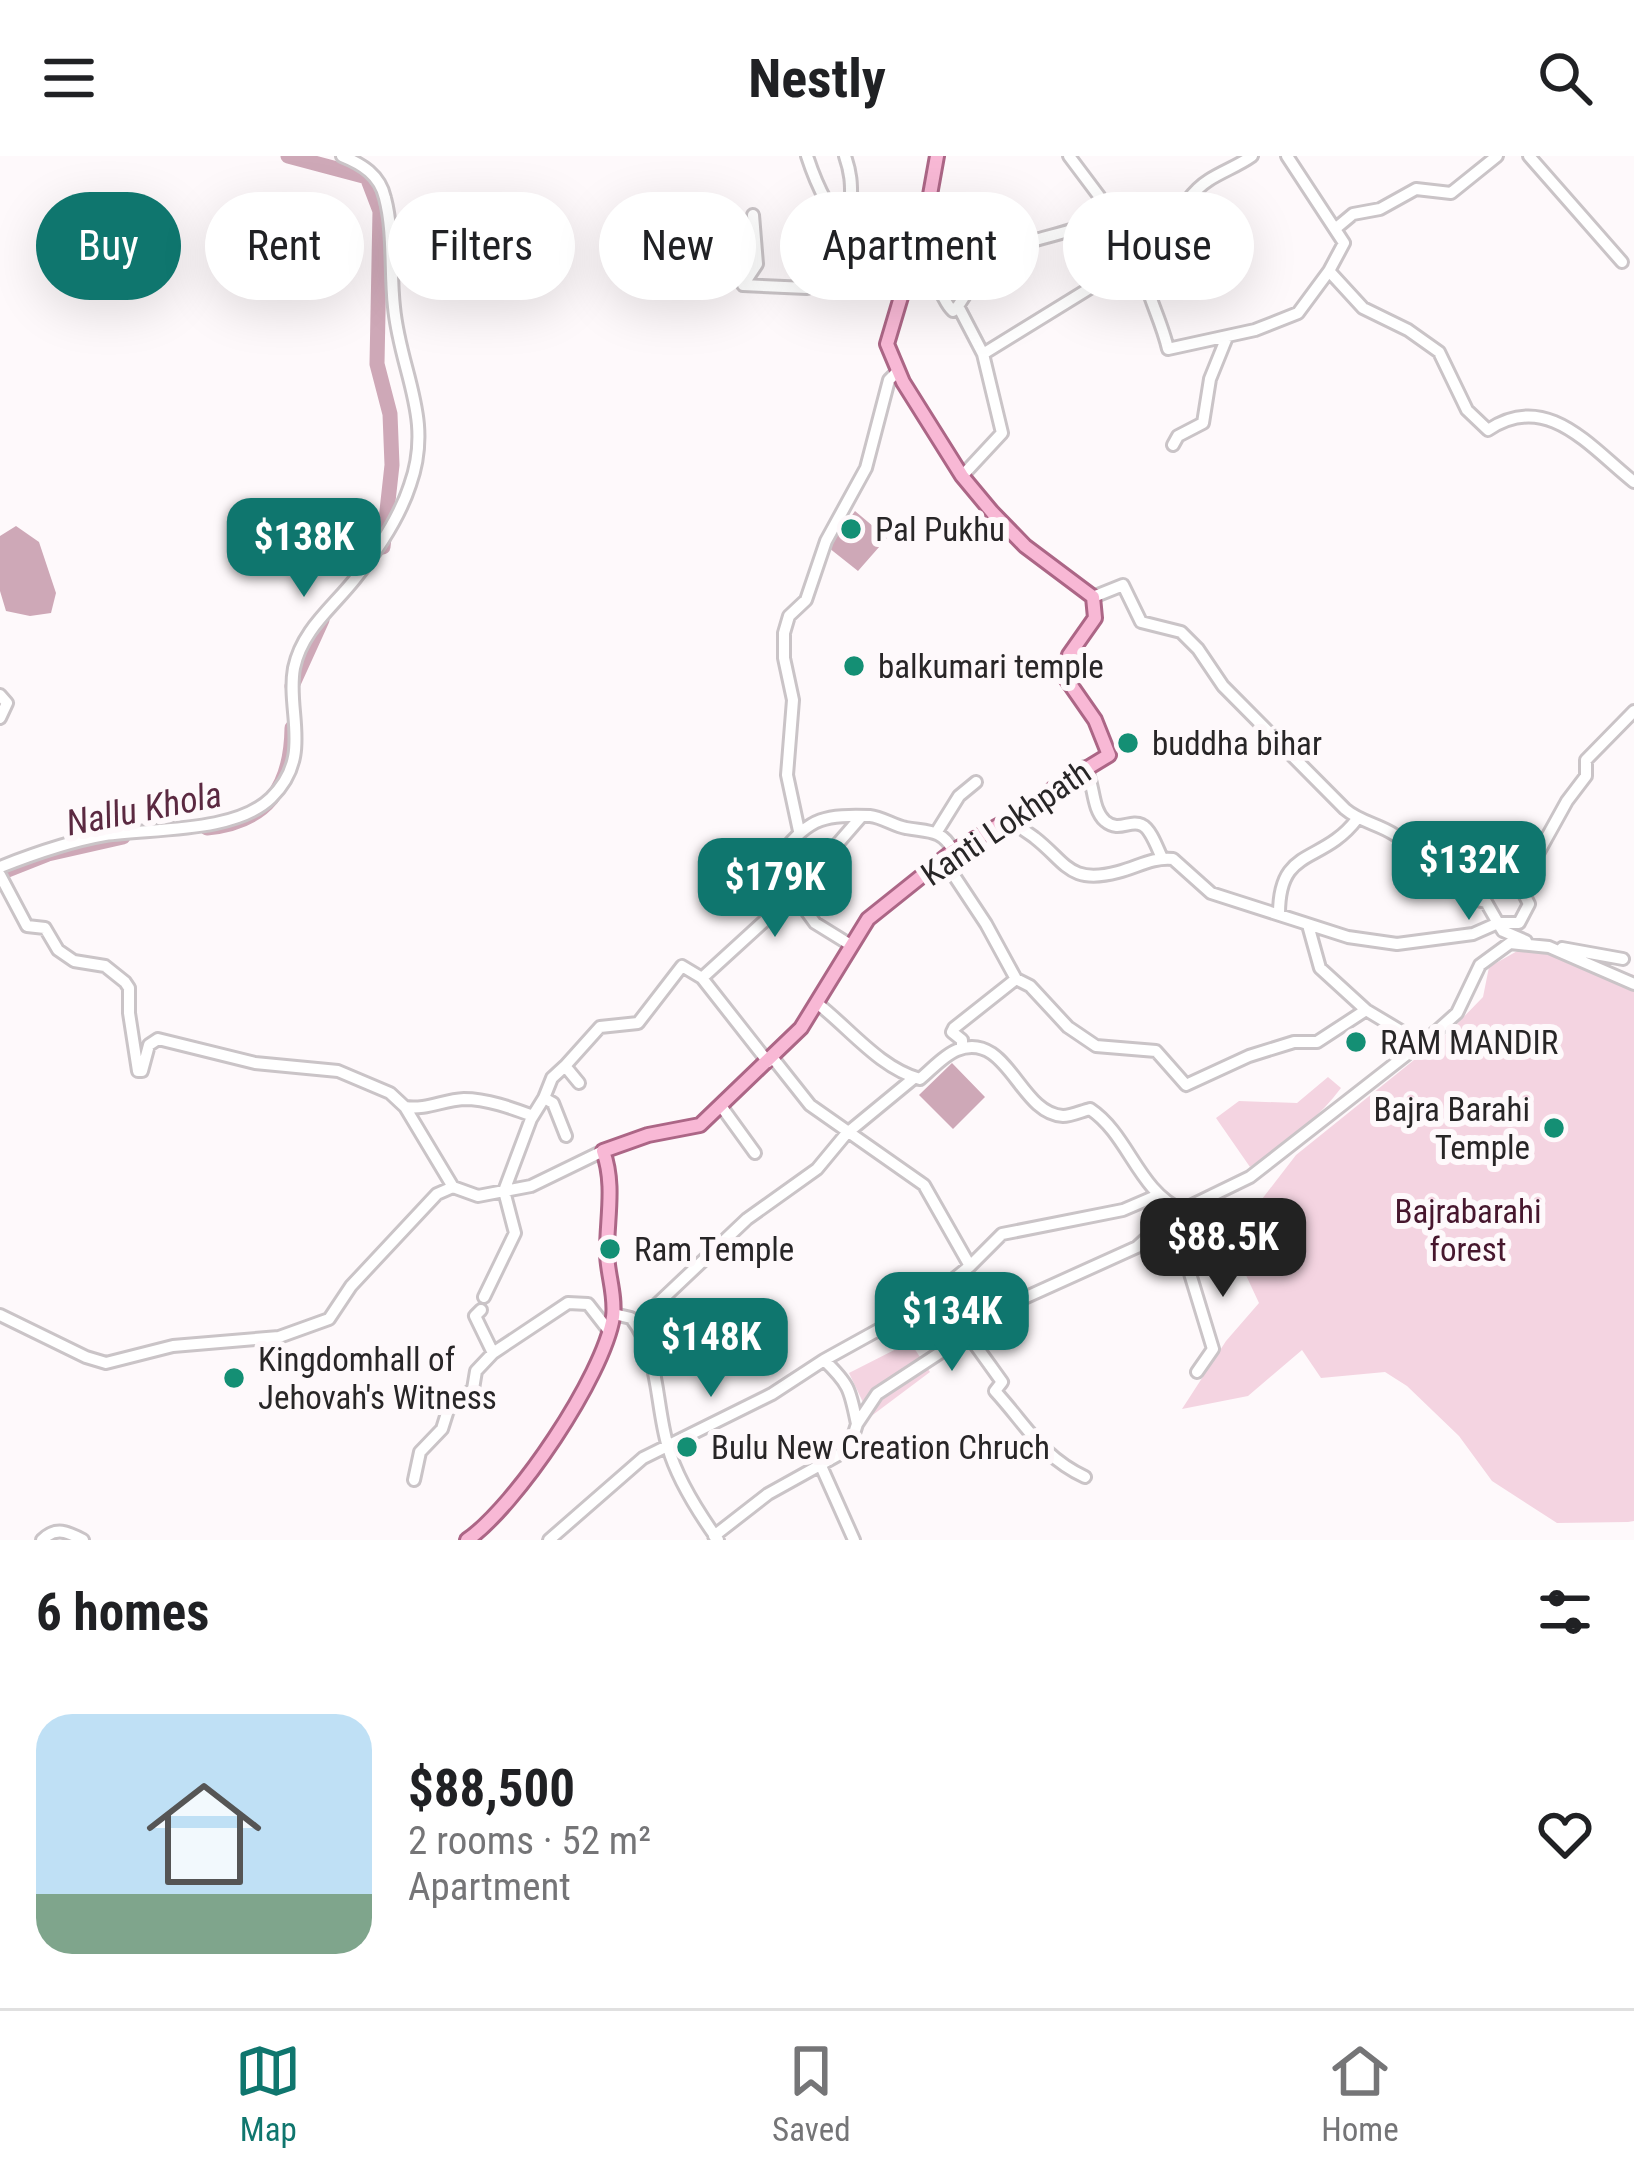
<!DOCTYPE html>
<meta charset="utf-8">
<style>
:root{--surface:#fff;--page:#f6f6f6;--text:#202124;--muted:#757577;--line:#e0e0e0;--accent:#0f766e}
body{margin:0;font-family:"Roboto Condensed",sans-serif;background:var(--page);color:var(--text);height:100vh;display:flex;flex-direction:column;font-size:45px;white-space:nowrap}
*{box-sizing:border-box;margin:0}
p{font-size:39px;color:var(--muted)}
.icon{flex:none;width:66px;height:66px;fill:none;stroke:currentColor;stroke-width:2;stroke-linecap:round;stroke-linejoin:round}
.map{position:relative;height:1384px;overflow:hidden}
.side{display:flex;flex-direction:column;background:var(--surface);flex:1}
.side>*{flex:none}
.banner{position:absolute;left:36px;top:36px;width:1563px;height:108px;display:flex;gap:24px}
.price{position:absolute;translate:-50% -102px;padding:0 27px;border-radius:24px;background:var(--accent);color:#fff;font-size:39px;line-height:78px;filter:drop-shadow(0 3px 6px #0008)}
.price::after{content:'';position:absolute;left:50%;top:72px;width:36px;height:27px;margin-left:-18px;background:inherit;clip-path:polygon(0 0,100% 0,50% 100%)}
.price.current{background:#222;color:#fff}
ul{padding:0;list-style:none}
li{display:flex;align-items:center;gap:36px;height:300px;padding:0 36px}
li+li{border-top:3px solid var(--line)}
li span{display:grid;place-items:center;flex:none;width:336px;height:240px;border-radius:36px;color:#555}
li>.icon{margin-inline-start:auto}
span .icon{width:144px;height:144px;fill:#fffc;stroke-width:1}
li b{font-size:51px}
h2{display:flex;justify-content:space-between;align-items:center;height:144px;padding:0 36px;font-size:51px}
.chip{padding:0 42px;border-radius:54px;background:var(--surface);box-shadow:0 12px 48px #0002;font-size:42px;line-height:108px}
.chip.current{background:var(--accent);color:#fff}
header{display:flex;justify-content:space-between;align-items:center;height:156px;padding:0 36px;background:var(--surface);font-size:54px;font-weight:700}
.dock{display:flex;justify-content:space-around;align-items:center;height:168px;border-top:3px solid var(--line);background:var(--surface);font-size:33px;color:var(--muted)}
.dock a{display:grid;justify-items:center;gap:6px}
.dock .current{color:var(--accent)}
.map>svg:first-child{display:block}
.green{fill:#f4d4e1}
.water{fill:#cea8b7}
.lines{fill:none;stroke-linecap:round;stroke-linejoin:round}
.river{stroke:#cea8b7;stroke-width:15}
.minor-casing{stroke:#cac4c7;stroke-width:16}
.major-casing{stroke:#ac6686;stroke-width:18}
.minor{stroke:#fff;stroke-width:10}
.major{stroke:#f8b8d5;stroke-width:12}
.poi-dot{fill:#148f74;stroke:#fef9fb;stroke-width:4.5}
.labels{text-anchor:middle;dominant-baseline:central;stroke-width:12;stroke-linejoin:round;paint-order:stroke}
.poi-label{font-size:33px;fill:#282627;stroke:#fef9fb;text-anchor:start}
.street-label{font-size:33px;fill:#282627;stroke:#fef9fb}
.park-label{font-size:33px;fill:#47172e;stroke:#fef9fb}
.water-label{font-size:36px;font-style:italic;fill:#5b2941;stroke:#fef9fb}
</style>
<header><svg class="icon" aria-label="menu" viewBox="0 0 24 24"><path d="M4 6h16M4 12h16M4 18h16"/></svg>Nestly<svg class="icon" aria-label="search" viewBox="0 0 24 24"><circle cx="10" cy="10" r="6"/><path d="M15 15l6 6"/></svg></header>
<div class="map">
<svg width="1634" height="1384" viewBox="0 0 1634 1384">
<rect width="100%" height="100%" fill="#fef9fb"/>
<!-- green -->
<path class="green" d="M1519,794L1548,797L1634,819V1365L1628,1366L1557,1367L1492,1325L1459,1280L1407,1230L1385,1216L1321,1222L1302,1194L1248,1240L1182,1253L1226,1185L1259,1147L1237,1100L1238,1079L1252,1056L1296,999L1450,875L1483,841L1489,811Z
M1328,921L1341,932C1315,966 1285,988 1250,1011L1216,962L1239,945L1297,947Z
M910,1186L930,1216L870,1261L849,1217Z"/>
<!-- water -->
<path class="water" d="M855,355L887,382L858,415L829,392Z
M16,370L39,386L56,437L51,457L30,460L6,455L0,435V380Z
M952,907L985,941L953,973L919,939Z"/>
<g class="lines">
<!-- river -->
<path class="river" d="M288,0L367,21L380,55L377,208L390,258L392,309L383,391
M292,530L322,464
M207,672C267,666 291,632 292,572
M0,717L48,698L123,681"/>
<defs>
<path id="minor" d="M807,0C834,83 865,91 935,130C944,137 944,147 953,155L958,150
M845,0C861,46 835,48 877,94
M1069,0L1099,40L1103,60L1147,66
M1252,0C1238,10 1223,15 1209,24C1179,43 1192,59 1147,66C1127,109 1158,149 1168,193L1255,174L1298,157L1329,115
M1287,0L1344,87L1329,115L1363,152L1408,174L1439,196L1467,254L1488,274C1547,234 1590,291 1634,326
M1529,0L1622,106
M753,59L757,108L743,129L807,132C822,116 812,81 830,54
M1335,73L1353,58L1380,53L1416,33L1451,37L1497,0
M983,198L958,150C970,132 983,109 1002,98C1033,79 1072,80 1103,60
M1173,289L1178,280L1203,267L1210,223L1227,181
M962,320L1002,277L983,198L1103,124L1140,111
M1093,441L1123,429L1141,466L1181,476L1198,493L1223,530L1345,653C1360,666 1379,668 1395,679C1427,702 1446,739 1486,746L1498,767H1519L1529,748L1520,730L1567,645L1586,620V604L1634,555
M0,539L7,547L0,562
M1085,611C1095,628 1091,652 1105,665C1119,677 1130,663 1142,669C1151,673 1158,694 1162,702
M1013,665C1020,673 1028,676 1035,682C1066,706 1069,729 1118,716C1138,711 1152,701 1173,703L1211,737L1348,781L1397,788L1473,778L1498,767L1503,775L1526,785
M799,675L787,619L793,544L784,502V477L789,460L806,444L826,385L866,312L889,224L897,216
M936,677L959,640L976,626
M782,697C810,660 827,659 870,660C882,661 894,670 906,672C927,676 943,673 953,695
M943,703L986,768L1016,823L1030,830L1068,871L1096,890L1156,895L1186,929L1249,900L1294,886H1317L1366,854
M0,711C33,698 70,685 105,679C153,672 235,677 271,642C314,600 286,557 294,512C302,474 332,452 355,423C377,395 399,363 410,329C434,262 400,216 394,151C390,116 394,76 385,42C380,19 362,8 342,0
M0,719L27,770L45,772L58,794L74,805L105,810L125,826L129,832V857L138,915H142L149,889L158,883L255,907L338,915L390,937L405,951L453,1031
M794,738L860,662
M1279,758C1279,689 1321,710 1357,663
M1308,769L1320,812L1366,854L1421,887
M1562,792L1623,803
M702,822L794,738L815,767L849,788
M818,848C850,873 880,912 920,923C931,914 944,899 957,894C1008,874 1019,958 1063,960C1071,960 1082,955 1090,953C1129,979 1138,1035 1182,1054L1250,1021L1438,874L1457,857L1480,809L1510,787L1549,791L1634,828
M962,892V884L952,876L954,872L1016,823
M772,901L810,949L924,1029L970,1110
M565,910L552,922L544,942L553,947L566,980
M579,927L565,910L600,871L638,867L682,810L702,822L768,906
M721,950L755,997
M405,951C427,954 443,944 464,943C487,943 512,952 533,960
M1182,1054L1181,1088L1213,1193L1197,1216
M484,1141L515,1077L504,1035L531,963L544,942
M481,1154L475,1160L493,1197
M614,1158L631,1162C660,1199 655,1247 668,1291C677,1323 698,1356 718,1384
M0,1159L86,1201L106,1207L173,1190L279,1181L329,1163L351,1130L437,1038L453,1031L478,1040L531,1030L603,995
M636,1168L747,1063L817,1013L846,978L914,922
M974,1187L1002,1226L995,1235C1027,1270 1042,1301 1085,1321
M857,1268C850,1234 850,1229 824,1204L918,1152L970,1110L1002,1078L1123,1054L1158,1039
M821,1310L854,1384
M414,1324L420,1296L442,1273L448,1254L473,1233L476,1215L493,1197L568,1147L588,1148L609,1175
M714,1380L768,1338L849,1293L857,1268L877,1238L1022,1143L1137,1091L1161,1069L1170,1048
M42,1384C56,1370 68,1376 83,1384
M549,1384L643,1302L772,1238L824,1204"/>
<path id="major" d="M467,1384C516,1350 603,1221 613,1161C616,1139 607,1117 607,1096C607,1061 615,1028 603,995L648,979L700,969L801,872L868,763L953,695L1003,667L1024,660L1053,633L1109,599L1095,564L1063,518L1069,499L1095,462L1093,441L1025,390L992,356L962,320L903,226L887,188L928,50L937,0"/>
</defs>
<!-- minor casing -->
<use href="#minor" class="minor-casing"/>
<!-- major casing -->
<use href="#major" class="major-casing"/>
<!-- minor -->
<use href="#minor" class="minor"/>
<!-- major -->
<use href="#major" class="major"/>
</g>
<!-- markers -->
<g class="poi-dot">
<circle cx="851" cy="373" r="12"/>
<circle cx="854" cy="510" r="12"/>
<circle cx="1128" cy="587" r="12"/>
<circle cx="1356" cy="886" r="12"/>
<circle cx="1554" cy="972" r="12"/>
<circle cx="610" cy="1093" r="12"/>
<circle cx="234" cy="1222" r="12"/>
<circle cx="687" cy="1291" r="12"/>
</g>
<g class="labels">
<!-- poi labels -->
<g class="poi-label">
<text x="875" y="373">Pal Pukhu</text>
<text x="878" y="510">balkumari temple</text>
<text x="1152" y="587">buddha bihar</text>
<text x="1380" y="886">RAM MANDIR</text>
<text x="1530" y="953" text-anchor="end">Bajra Barahi<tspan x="1530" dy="38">Temple</tspan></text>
<text x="634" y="1093">Ram Temple</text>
<text x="258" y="1203">Kingdomhall of<tspan x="258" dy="38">Jehovah's Witness</tspan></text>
<text x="711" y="1291">Bulu New Creation Chruch</text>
</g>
<!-- street labels -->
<g class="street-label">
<text transform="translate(1006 667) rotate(-34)">Kanti Lokhpath</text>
</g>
<!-- park labels -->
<g class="park-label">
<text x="1468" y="1055">Bajrabarahi<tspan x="1468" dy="38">forest</tspan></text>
</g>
<!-- water labels -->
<g class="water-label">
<text transform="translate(144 653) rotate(-11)">Nallu Khola</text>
</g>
</g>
</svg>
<b class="price" style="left:304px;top:444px">$138K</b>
<b class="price" style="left:1469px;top:767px">$132K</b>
<b class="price" style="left:775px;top:784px">$179K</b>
<b class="price current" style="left:1223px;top:1144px">$88.5K</b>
<b class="price" style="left:952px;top:1218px">$134K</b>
<b class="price" style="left:711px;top:1244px">$148K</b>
<div class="banner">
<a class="chip current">Buy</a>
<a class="chip">Rent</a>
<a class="chip">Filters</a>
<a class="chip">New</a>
<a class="chip">Apartment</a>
<a class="chip">House</a>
</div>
</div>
<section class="side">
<h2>6 homes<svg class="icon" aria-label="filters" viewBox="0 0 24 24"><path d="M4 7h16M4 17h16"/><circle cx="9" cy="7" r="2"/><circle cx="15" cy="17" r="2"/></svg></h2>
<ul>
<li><span style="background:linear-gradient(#bfe0f5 75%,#7fa58c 0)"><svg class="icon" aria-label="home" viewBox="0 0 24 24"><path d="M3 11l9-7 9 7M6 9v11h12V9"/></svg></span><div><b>$88,500</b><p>2 rooms · 52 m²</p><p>Apartment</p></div><svg class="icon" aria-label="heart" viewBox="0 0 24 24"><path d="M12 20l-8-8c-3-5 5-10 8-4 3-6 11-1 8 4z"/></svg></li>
</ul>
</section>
<nav class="dock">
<a class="current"><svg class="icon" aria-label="map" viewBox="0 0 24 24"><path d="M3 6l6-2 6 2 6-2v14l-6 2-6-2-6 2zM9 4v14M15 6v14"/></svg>Map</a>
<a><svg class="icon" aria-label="saved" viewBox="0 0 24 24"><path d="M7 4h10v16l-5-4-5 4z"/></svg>Saved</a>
<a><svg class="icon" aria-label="home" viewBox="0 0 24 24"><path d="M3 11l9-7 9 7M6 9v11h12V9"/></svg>Home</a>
</nav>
